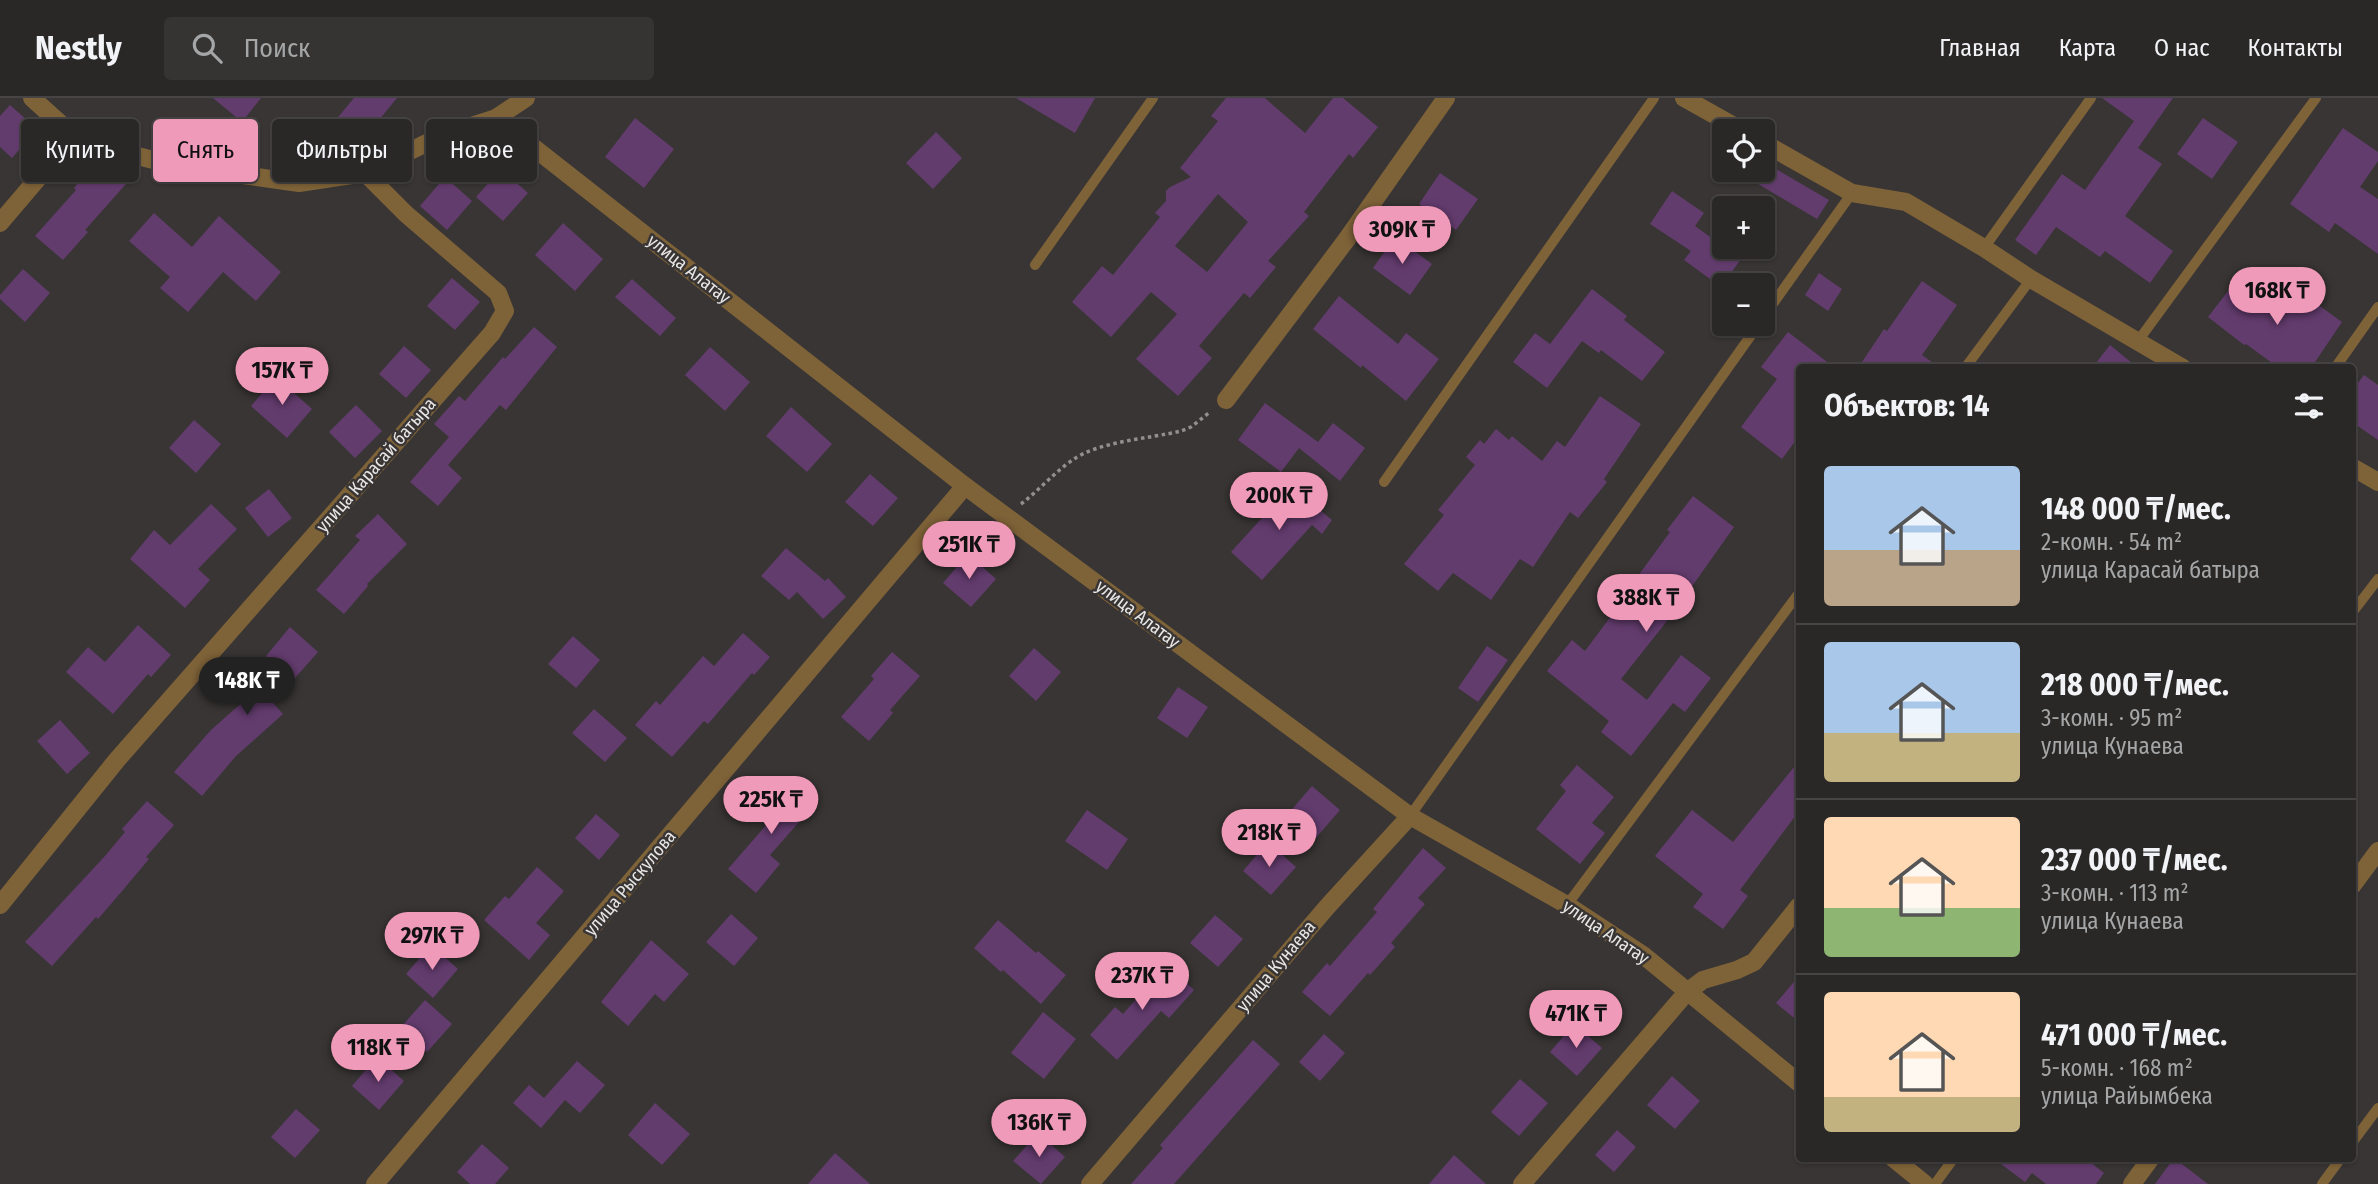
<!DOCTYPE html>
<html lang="ru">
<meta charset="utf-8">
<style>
:root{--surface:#2a2827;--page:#363433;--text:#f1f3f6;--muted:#a5a6a7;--line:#464444;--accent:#ef9ab8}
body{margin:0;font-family:"Fira Sans Condensed",sans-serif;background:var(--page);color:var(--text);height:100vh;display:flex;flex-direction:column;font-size:26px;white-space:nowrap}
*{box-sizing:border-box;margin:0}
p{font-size:23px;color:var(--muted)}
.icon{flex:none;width:38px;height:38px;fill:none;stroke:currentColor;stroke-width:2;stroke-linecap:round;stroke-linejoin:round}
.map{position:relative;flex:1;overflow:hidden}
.details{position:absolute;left:1796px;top:266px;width:560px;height:798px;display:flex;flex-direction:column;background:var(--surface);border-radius:7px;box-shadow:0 2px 5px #0004,0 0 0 2px var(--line)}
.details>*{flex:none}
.guide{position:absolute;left:21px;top:21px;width:665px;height:63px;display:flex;gap:14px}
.fabs{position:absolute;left:1712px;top:21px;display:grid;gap:14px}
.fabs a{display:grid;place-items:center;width:63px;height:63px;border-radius:7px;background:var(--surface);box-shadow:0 2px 5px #0004,0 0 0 2px var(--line);font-size:35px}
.price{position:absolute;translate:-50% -60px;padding:0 16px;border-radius:24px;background:var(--accent);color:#111;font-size:23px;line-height:46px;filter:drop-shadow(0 2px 4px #0008)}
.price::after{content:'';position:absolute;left:50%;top:42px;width:21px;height:16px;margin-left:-10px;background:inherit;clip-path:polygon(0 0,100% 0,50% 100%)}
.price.on{background:#222;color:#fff}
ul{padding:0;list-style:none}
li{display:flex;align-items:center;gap:21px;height:175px;padding:0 28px}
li+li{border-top:2px solid var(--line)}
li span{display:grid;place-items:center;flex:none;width:196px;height:140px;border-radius:7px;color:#555}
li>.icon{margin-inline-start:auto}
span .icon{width:84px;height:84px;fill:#fffc;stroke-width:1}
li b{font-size:30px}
h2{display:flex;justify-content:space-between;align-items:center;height:84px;padding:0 28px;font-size:30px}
.pill{padding:0 24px;border-radius:7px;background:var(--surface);box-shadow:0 2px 5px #0004,0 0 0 2px var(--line);font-size:24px;line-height:63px}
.pill.on{background:var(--accent);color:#111}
header{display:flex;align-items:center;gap:42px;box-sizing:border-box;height:98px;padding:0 35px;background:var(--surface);border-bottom:2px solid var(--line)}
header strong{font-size:33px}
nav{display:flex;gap:38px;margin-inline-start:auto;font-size:24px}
.search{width:490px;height:63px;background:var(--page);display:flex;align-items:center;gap:18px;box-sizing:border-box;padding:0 24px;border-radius:7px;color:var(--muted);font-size:26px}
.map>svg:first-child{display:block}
.building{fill:#633c6e;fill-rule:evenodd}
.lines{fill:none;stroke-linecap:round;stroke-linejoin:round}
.path{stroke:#92908f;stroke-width:3.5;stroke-dasharray:3.5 3.5;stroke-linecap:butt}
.service{stroke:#7e6238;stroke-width:10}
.minor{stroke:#7e6238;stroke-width:18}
.tertiary{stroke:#7e6238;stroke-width:18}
.labels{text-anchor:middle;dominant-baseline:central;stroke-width:5;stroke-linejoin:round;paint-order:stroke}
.street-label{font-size:18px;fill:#e8e7e6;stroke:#383534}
</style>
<header>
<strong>Nestly</strong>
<div class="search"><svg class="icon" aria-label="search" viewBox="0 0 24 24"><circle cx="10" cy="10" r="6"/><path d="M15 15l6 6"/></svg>Поиск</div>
<nav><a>Главная</a><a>Карта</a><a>О нас</a><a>Контакты</a></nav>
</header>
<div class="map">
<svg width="2378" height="1086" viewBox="0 0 2378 1086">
<rect width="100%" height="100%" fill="#383534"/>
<!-- building -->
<path class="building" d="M213,0H261L242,24Z
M354,0H397L360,45L334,24Z
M1016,0H1095L1075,35Z
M1226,0H1265L1305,35L1333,0H1343L1378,29L1353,60L1349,56L1304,114L1309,118L1268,163L1276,169L1250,200L1244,195L1199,248L1212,260L1178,298L1136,261L1177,216L1151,194L1111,239L1072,204L1102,168L1113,177L1160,119L1155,115L1166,103V93L1170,89L1191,79L1180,70L1218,23L1211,18ZM1218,96L1248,124L1207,174L1175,148Z
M2102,0H2173L2138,50L2162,66L2125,118L2173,153L2150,185L2105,153L2100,159L2056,129L2036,157L2015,142L2062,76L2085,92L2134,23Z
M10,7L37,31L12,60L0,49V18Z
M635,20L674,51L644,90L605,59Z
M2203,20L2238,44L2212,81L2177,56Z
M2343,30L2378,54V63L2360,89L2378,101V156L2335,125L2329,134L2290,106Z
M936,34L962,60L933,91L906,65Z
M98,61L126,86L85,132L88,134L63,162L35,138L76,92L74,90Z
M1762,63L1829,102L1817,121L1735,72H1762Z
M501,71L528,95L503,123L476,99Z
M1440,75L1478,101L1456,132L1419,106Z
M445,79L472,103L447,132L420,108Z
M1672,93L1704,115L1695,128L1741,161L1721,189L1684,162L1691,153L1650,126Z
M154,115L192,149L219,118L281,174L256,203L223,174L188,214L160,190L170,179L129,143Z
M563,125L603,161L575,193L535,157Z
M1395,139L1432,166L1410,197L1373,170Z
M23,171L50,195L25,224L0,201V197Z
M1819,175L1842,191L1828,213L1805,197Z
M452,180L480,204L455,232L427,208Z
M632,181L676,220L660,238L615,199Z
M1922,183L1957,207L1922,257L1940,270H1858L1884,231L1887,233Z
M2235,184L2277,216L2295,190L2342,224L2311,270H2279L2246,246L2244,247L2208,219Z
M1592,191L1627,218L1624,222L1665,254L1642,283L1601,252L1599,255L1582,243L1547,290L1513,264L1535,235L1550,246Z
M1339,198L1398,246L1406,235L1439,261L1406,303L1362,267L1361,270L1313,231Z
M534,229L557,249L506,312L500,307L448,367L462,380L438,408L410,384L449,339L434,326L459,298L465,303L503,259L505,261Z
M1788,234L1835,270H1799V338L1782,361L1741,329L1777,281L1761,269Z
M2110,247L2138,270H2092Z
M404,248L431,272L406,300L379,276Z
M710,249L750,284L725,313L685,277Z
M2364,277L2378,287V342L2352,324V293Z
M276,279L312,311L287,340L251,308Z
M1600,298L1641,326L1604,381L1607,384L1578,420L1570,414L1533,469L1520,461L1491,502L1453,475L1438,493L1404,466L1444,417L1438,412L1475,367L1466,359L1480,342L1484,346L1496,331L1509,342L1512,338L1542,363L1557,343L1565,349Z
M1265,305L1318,344L1333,325L1365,350L1340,383L1299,350L1281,374L1238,342Z
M356,307L382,333L355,360L329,334Z
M791,309L832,346L807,374L766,338Z
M194,322L221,346L196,375L169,350Z
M870,376L898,400L873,428L845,404Z
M1291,388L1332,422L1322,436L1312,427L1262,482L1231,454Z
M269,391L292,420L268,439L245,410Z
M1693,398L1734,429L1671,518L1621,581L1647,602L1681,557L1711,580L1685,614L1673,605L1631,658L1601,634L1609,623L1547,573L1572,542L1585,553L1632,490L1630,489L1670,434L1667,432Z
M211,406L237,431L198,471L210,482L185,510L130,461L154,432L170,447Z
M378,416L407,446L367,486L368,488L344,516L316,492L360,442L355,438Z
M786,450L825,483L828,480L846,499L823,521L797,494L789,502L761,478Z
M968,456L996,481L971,509L943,485Z
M138,527L171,557L151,579L148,576L113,616L66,574L88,549L105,564Z
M290,529L318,554L273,605L283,616L236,658L202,698L174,674L211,632L280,571L266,558Z
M743,535L770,559L754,577L752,575L708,626L704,623L672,659L635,627L656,603L660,607L703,558L714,568Z
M573,538L600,562L576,590L548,566Z
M1487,548L1508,562L1478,604L1458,590Z
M1034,550L1061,574L1036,603L1009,578Z
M892,554L920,578L890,612L893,615L869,643L841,619L874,581L871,578Z
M1178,589L1208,609L1187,640L1157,620Z
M594,611L627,640L605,664L572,635Z
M60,622L90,655L67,676L37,643Z
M1799,663V713L1740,792L1748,798L1723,831L1693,809L1703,796L1655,758L1692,712L1733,744Z
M1577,667L1614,699L1592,725L1605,735L1580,766L1536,731L1566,693L1560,687Z
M788,682L815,706L770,757L780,766L756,795L728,771L773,719L762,710Z
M1312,688L1340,712L1315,741L1288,716Z
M147,703L174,727L146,759L149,761L123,792L98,821L96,819L52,868L25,844L105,758L125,734L122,731Z
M1087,712L1128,741L1107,772L1065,743Z
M596,716L620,737L599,762L575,740Z
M1268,744L1296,769L1271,797L1243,773Z
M1423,750L1446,770L1418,800L1425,806L1391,845L1395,849L1370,877L1368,875L1330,918L1302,894L1327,865L1330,868L1377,814L1373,811Z
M537,769L564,793L536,825L550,837L529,862L484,822L505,798L509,801Z
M731,816L758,840L734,868L706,844Z
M1215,817L1243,841L1218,869L1190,845Z
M998,822L1036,855L1038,853L1066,877L1041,906L1003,872L1001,874L974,850Z
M651,842L689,876L664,904L655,896L628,928L601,904Z
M431,847L458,871L433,900L406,876Z
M1166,867L1194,892L1169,920L1161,913L1117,962L1090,937L1115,909L1123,916Z
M1799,878V924L1776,905Z
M425,902L452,926L427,954L400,930Z
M1043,914L1076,941L1044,981L1011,955Z
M1574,926L1602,950L1577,978L1550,954Z
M1324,936L1345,955L1320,983L1299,964Z
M1253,942L1280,966L1174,1086H1131L1163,1050L1160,1047Z
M377,959L404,983L379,1012L352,988Z
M577,963L605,987L580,1015L565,1002L541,1030L513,1005L529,987L544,1000Z
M1672,978L1700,1003L1675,1031L1647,1007Z
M1520,981L1548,1005L1519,1038L1491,1014Z
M655,1005L690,1036L662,1067L628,1037Z
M296,1011L320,1032L295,1060L271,1039Z
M1617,1032L1636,1049L1614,1074L1595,1057Z
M1038,1035L1065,1059L1041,1086L1013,1063Z
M482,1046L509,1070L495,1086H470L457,1074Z
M835,1055L870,1086H808Z
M1454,1057L1486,1086H1429Z
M1993,1060H2085L2104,1075L2096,1086H2046L2032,1075L2025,1084Z
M2174,1060L2208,1086H2155Z"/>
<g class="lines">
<!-- path -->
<path class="path" d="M1021,406C1038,393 1053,376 1071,363C1098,343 1148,341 1181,333L1191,329L1210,314"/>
<!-- service -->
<path class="service" d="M1984,150L2091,0
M1035,167L1153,0
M1762,221L1852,95
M2138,243L2316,0
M1965,270L2031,181
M2335,270L2378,209
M1384,384L1654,0
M2352,515L2378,481
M1410,718L1759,226
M1567,807L1799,495
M2352,1045L2378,1010
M1935,1086L1954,1060
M2322,1086L2341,1060"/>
<!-- minor -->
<path class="minor" d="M1684,0L1743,33
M496,20L526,0
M1762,44L1852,95L1906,104L1984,150L2031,181L2183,270
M1226,302L1347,141L1446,0
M2352,369L2378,384
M2352,788L2378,753
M0,807L116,663L492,235L505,213L498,195L406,116L365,75
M375,1086L965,388
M1090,1086L1327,809L1410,718
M1522,1086L1687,894L1703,882L1737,872L1754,864L1799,808
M2132,1086L2151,1060"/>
<!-- tertiary -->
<path class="tertiary" d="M32,0L74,38L102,49L173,67L299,85L365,75L443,37L496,20L965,388L1410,718L1567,807L1643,857L1799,985
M0,125L74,38
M1893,1060L1925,1086"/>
</g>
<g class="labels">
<!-- street labels -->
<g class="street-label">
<text transform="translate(689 171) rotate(38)">улица Алатау</text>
<text transform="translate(376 367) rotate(-49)">улица Карасай батыра</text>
<text transform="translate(1138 516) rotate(37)">улица Алатау</text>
<text transform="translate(630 785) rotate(-50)">улица Рыскулова</text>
<text transform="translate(1606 834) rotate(34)">улица Алатау</text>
<text transform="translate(1276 868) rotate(-50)">улица Кунаева</text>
</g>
</g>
</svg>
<div class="fabs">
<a><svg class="icon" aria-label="locate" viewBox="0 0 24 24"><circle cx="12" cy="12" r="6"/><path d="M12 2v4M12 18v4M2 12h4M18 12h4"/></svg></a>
<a>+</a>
<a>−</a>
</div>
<b class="price" style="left:1402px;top:168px">309K ₸</b>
<b class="price" style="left:2277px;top:229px">168K ₸</b>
<b class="price" style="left:282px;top:309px">157K ₸</b>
<b class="price" style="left:1279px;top:434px">200K ₸</b>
<b class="price" style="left:969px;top:483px">251K ₸</b>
<b class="price" style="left:1646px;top:536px">388K ₸</b>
<b class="price on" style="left:247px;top:619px">148K ₸</b>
<b class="price" style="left:771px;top:738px">225K ₸</b>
<b class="price" style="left:1269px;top:771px">218K ₸</b>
<b class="price" style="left:432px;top:874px">297K ₸</b>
<b class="price" style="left:1142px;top:914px">237K ₸</b>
<b class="price" style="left:1576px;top:952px">471K ₸</b>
<b class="price" style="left:378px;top:986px">118K ₸</b>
<b class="price" style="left:1039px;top:1061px">136K ₸</b>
<div class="guide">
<a class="pill">Купить</a>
<a class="pill on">Снять</a>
<a class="pill">Фильтры</a>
<a class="pill">Новое</a>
</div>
<section class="details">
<h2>Объектов: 14<svg class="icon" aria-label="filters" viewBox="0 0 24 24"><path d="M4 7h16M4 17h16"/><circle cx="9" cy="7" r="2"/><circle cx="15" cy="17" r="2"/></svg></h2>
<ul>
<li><span style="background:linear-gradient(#a9c7e8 60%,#b9a48a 0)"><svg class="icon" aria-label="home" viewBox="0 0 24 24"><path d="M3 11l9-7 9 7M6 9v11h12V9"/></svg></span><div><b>148 000 ₸/мес.</b><p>2-комн. · 54 m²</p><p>улица Карасай батыра</p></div></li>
<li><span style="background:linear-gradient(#a9c7e8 65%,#c2b280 0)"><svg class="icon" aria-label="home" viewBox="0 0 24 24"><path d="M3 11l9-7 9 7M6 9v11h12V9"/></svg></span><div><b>218 000 ₸/мес.</b><p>3-комн. · 95 m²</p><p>улица Кунаева</p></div></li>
<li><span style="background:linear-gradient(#ffd9b3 65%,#8fb573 0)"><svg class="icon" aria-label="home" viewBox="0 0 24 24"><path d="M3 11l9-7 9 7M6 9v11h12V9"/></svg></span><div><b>237 000 ₸/мес.</b><p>3-комн. · 113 m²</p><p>улица Кунаева</p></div></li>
<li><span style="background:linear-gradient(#ffd9b3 75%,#c2b280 0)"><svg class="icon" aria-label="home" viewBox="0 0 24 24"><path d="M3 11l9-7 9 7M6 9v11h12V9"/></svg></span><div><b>471 000 ₸/мес.</b><p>5-комн. · 168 m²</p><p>улица Райымбека</p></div></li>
</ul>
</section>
</div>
